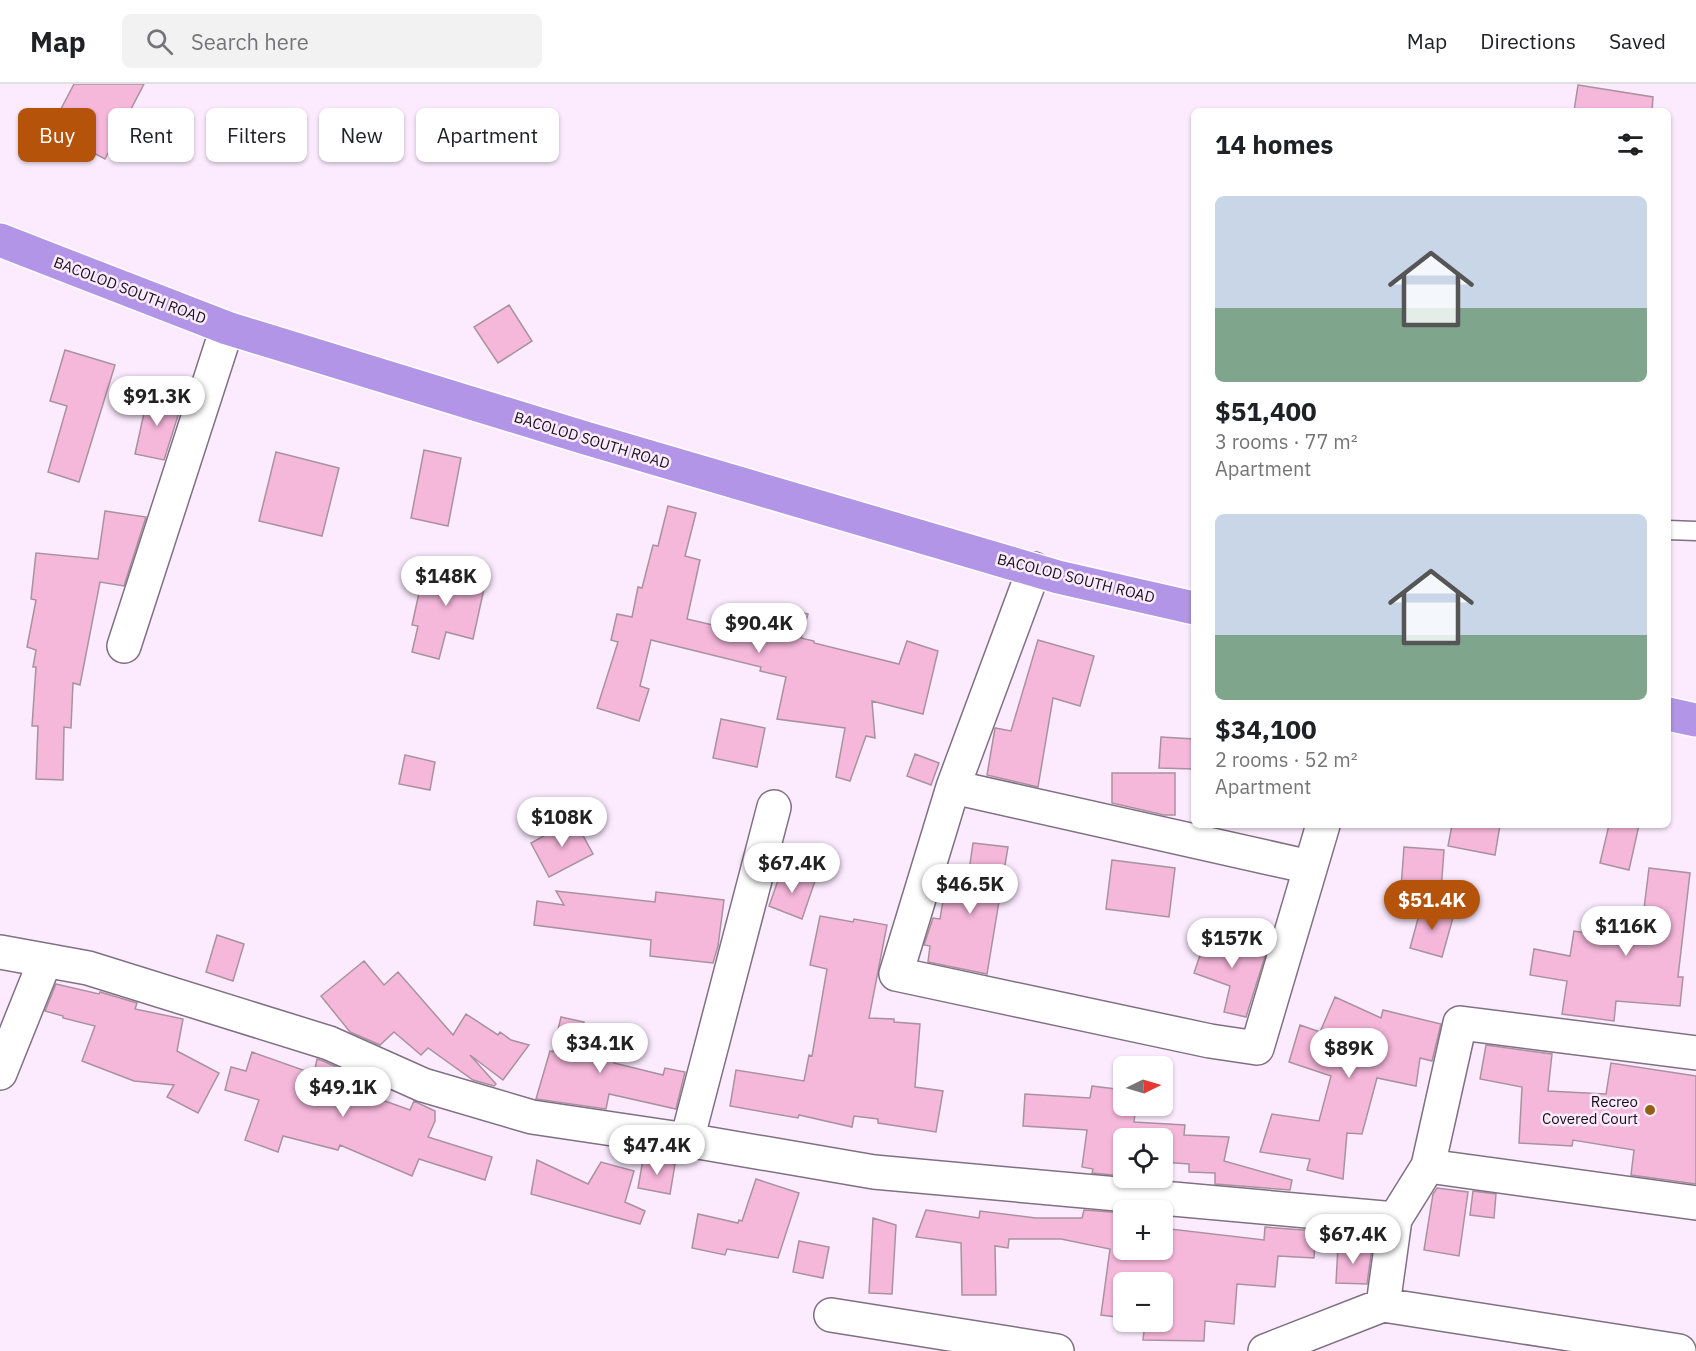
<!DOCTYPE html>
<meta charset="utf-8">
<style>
:root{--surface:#fff;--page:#f2f2f2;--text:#202124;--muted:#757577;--line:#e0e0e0;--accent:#b45309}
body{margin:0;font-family:"IBM Plex Sans",sans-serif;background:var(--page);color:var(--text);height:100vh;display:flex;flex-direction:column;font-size:22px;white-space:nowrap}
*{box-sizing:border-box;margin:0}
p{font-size:20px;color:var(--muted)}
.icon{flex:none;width:33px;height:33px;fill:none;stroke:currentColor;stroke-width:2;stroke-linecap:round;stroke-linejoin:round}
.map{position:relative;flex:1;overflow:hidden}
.sheet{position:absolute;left:1191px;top:24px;width:480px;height:720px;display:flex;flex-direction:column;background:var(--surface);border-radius:9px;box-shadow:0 2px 4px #0004}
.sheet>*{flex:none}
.banner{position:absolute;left:18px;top:24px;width:570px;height:54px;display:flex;gap:12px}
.needle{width:39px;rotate:85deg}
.fabs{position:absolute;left:1113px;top:972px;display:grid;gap:12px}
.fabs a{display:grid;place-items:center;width:60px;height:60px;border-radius:9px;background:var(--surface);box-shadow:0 2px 4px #0004;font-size:30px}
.price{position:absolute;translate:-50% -51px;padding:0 14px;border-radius:21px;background:#fff;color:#222;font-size:20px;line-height:39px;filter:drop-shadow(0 2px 3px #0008)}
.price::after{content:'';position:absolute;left:50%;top:36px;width:18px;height:14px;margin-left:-9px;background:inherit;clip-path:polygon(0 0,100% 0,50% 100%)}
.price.active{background:var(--accent);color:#fff}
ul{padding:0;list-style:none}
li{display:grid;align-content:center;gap:12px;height:318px;padding:0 24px}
li span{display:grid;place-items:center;height:186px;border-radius:9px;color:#555}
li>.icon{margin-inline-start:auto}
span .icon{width:108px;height:108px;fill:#fffc;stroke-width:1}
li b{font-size:26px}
h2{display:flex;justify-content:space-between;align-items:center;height:72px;padding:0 24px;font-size:26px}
.pill{padding:0 21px;border-radius:9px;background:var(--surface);box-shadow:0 2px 4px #0004;font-size:21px;line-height:54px}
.pill.active{background:var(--accent);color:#fff}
header{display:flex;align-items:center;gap:36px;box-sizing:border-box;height:84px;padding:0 30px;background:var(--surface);border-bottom:2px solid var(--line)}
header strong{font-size:28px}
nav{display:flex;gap:33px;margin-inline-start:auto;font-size:21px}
.search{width:420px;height:54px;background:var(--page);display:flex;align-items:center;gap:15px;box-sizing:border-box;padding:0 21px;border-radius:9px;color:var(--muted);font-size:22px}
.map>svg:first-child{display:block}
.building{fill:#f5b7da;stroke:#a9929f;stroke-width:1.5}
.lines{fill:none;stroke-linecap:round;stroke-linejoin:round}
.lane-casing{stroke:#7f7082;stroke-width:21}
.street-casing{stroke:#7f7082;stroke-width:36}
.highway-casing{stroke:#fff;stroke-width:36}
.lane{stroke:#fff;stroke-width:18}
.street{stroke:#fff;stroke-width:33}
.highway{stroke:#b295e6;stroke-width:33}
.poi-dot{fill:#936012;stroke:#fcebff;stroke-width:2}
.labels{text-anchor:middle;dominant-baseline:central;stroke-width:5;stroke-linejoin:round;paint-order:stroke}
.street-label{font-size:15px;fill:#161017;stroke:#fcebff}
.poi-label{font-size:15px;fill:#161017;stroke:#fcebff;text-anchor:end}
</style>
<header>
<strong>Map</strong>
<div class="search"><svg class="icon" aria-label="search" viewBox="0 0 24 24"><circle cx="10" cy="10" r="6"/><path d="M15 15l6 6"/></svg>Search here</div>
<nav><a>Map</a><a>Directions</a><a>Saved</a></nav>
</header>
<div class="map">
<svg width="1696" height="1267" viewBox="0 0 1696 1267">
<rect width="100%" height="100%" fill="#fcebff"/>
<!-- building -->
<path class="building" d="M74,0H144L105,75L50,46Z
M1578,1L1653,13L1652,27H1574Z
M509,221L532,257L498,279L474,243Z
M65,266L115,281L79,398L48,388L67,322L50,317Z
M148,311L182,319L164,376L135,370Z
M424,366L461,374L448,442L411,434Z
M276,368L339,384L322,452L259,437Z
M668,422L696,429L685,472L700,476L687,535L768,554L777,522L808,530L801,554L814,557V559L899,580L907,557L938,567L923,630L872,617L875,654L866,652L850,697L836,693L845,644L777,635L786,593L760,587L761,583L651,556L640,602L649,605L639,637L597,624L618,558L611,556L617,530L632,533L638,503L642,504L653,461L658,462Z
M105,427L146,433L124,502L100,498L80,601L73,599L71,644L64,643L63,696L36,695L38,642H32L36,583H33L36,566L27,563L36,516L31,515L36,469L98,475Z
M426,477L487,491L473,555L446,548L439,575L412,568L418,542L412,541Z
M1038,556L1094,572L1080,622L1053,614L1038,703L987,691L995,644L1011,647Z
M721,635L765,644L757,683L713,674Z
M1161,653L1194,655V685L1159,684Z
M915,670L939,679L931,701L907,692Z
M405,671L435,678L430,706L399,700Z
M1112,689H1175V731H1164L1112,719Z
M574,735L593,770L549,793L531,759Z
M1452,741H1500L1495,771L1448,762Z
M1609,741H1639L1629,786L1600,779Z
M973,759L1008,763L987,890L928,878L930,862L924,861L933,834L940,835L944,810L965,814Z
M1404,763L1444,766L1441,807L1401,804Z
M1112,776L1175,784L1169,833L1106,825Z
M1649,784L1690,789L1678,893H1683L1680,922L1616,917L1614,937L1562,930L1567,897L1530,891L1534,865L1570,872L1574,847L1640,857Z
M782,785L815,797L802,835L769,822Z
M556,807L655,818L656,808L724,816L718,862L713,879L650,872L651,856L534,841L537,817L564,821Z
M1422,820L1454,830L1442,873L1410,864Z
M820,832L853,838L854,835L887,841L869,934L894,935V938L920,940L915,1003L943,1007L936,1048L878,1039V1035L854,1032L852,1043L799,1031L798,1034L730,1022L736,986L804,997L809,971L812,972L827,885L810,881Z
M1209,845L1267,866L1246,933L1224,928L1230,902L1194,889Z
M217,851L244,860L233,897L206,888Z
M364,877L384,901L398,888L453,951L466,930L498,951L500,948L511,956L529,961L503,996L470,971L496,1000L494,1002L473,996L428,964L421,971L394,948L380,961L350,948L321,912Z
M56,900L99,910L100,908L137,919L135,925L183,935L177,967L219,989L198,1029L167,1013L174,1001L134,997L82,977L95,942L63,934V932L45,927Z
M1335,913L1381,934L1383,926L1441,940L1432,977L1420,974L1416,1002L1377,994L1362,1050L1347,1049L1343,1095L1307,1086L1310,1075L1260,1068L1272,1030L1319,1037L1331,992L1289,978L1300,941L1320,948Z
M561,933L584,938L581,951L618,958L614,979L663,991L665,984L685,988L676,1025L609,1010L606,1025L536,1015L550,967L553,968Z
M1486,961L1552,970L1548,1007L1606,1010L1611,979L1696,992V1100L1631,1091L1634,1066L1573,1056L1572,1062L1519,1059L1522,1003L1480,995Z
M252,968L314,990L317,975L323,977L352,990L340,1001L410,1026L414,1017L435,1027V1037L428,1053L492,1073L485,1096L419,1075L412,1092L340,1061L338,1066L283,1052L278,1068L245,1056L259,1016L225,1006L231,983L246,987Z
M1092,1002L1124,1006V1022H1136L1134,1038L1185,1041L1184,1051L1229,1053L1224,1077L1292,1096L1290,1106L1215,1100V1089L1189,1088V1080L1162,1078V1054H1124V1092L1092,1089L1093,1085L1082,1083L1087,1046L1023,1042L1025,1010L1090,1014Z
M643,1075L675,1080L670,1110L638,1104Z
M537,1076L588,1100L601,1078L634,1087L625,1118L645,1127L640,1140L531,1110Z
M756,1095L799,1109L778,1174L727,1165L725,1171L692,1164L698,1130L738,1139L739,1136L742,1137Z
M1437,1104L1468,1108L1459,1172L1424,1166L1433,1110Z
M1473,1107L1496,1110L1494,1134L1470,1131Z
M926,1126L979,1134L980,1127L1036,1134H1082L1084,1126L1124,1129V1166H1162V1144L1264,1156L1265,1143L1316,1147L1314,1174L1278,1172L1275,1203L1237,1200L1234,1240L1205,1237L1204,1257L1143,1256L1145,1238H1162V1198H1124V1234L1101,1231L1110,1165L1061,1155H1009L1008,1164L995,1162L996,1211H962L961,1159L916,1153Z
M873,1134L896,1141L892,1210L869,1209Z
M799,1157L829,1163L823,1194L793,1188Z
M1338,1162L1372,1164L1367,1200L1336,1199Z"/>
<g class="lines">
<defs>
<path id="lane" d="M1668,446L1696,447"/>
<path id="street" d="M1034,485L953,703L896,890L1210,957L1257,964L1323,741
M124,562L227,244
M953,703L1310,783
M0,868L88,884L329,959L423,1001L532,1033L687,1056L874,1088L1395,1135
M0,989L45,877
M687,1056L774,723
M1428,1082L1696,1119
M1383,1221L1395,1135L1428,1082L1460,939L1696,969
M831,1231L1057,1267
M1265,1267L1383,1221L1679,1267"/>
<path id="highway" d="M0,156L227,244L582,353L1058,493L1194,524
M1668,630L1696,636"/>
</defs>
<!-- lane casing -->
<use href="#lane" class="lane-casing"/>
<!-- street casing -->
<use href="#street" class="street-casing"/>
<!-- highway casing -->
<use href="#highway" class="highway-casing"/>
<!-- lane -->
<use href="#lane" class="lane"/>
<!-- street -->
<use href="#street" class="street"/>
<!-- highway -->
<use href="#highway" class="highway"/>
</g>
<!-- markers -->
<circle class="poi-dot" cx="1650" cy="1026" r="6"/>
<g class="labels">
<!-- street labels -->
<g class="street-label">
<text transform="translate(130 206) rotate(21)">BACOLOD SOUTH ROAD</text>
<text transform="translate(592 356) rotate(17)">BACOLOD SOUTH ROAD</text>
<text transform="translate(1076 494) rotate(14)">BACOLOD SOUTH ROAD</text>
</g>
<!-- poi labels -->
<g class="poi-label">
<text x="1638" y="1017">Recreo<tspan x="1638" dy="17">Covered Court</tspan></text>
</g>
</g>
</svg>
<div class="fabs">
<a><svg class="needle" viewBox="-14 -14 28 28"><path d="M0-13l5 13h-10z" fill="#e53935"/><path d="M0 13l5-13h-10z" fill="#757577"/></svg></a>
<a><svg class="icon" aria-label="locate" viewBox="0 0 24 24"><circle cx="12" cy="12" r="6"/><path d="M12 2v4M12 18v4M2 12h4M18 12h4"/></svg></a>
<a>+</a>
<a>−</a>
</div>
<b class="price" style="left:157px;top:343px">$91.3K</b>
<b class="price" style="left:446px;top:523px">$148K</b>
<b class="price" style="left:759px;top:570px">$90.4K</b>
<b class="price" style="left:562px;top:764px">$108K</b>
<b class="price" style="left:792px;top:810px">$67.4K</b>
<b class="price" style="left:970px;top:831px">$46.5K</b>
<b class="price active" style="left:1432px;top:847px">$51.4K</b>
<b class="price" style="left:1626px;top:873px">$116K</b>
<b class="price" style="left:1232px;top:885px">$157K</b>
<b class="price" style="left:600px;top:990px">$34.1K</b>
<b class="price" style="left:1349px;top:995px">$89K</b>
<b class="price" style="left:343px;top:1034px">$49.1K</b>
<b class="price" style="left:657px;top:1092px">$47.4K</b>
<b class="price" style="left:1353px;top:1181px">$67.4K</b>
<div class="banner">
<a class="pill active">Buy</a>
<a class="pill">Rent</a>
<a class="pill">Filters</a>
<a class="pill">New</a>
<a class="pill">Apartment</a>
</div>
<section class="sheet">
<h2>14 homes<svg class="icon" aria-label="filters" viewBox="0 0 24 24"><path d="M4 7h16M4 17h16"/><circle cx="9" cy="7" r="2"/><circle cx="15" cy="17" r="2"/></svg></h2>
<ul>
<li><span style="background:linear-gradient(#c9d6e8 60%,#7fa58c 0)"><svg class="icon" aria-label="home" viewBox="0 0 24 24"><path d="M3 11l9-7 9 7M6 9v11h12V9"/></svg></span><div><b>$51,400</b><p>3 rooms · 77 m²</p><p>Apartment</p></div></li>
<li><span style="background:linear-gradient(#c9d6e8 65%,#7fa58c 0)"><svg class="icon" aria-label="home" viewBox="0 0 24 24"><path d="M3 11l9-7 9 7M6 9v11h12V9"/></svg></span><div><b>$34,100</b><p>2 rooms · 52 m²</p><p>Apartment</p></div></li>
</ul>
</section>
</div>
